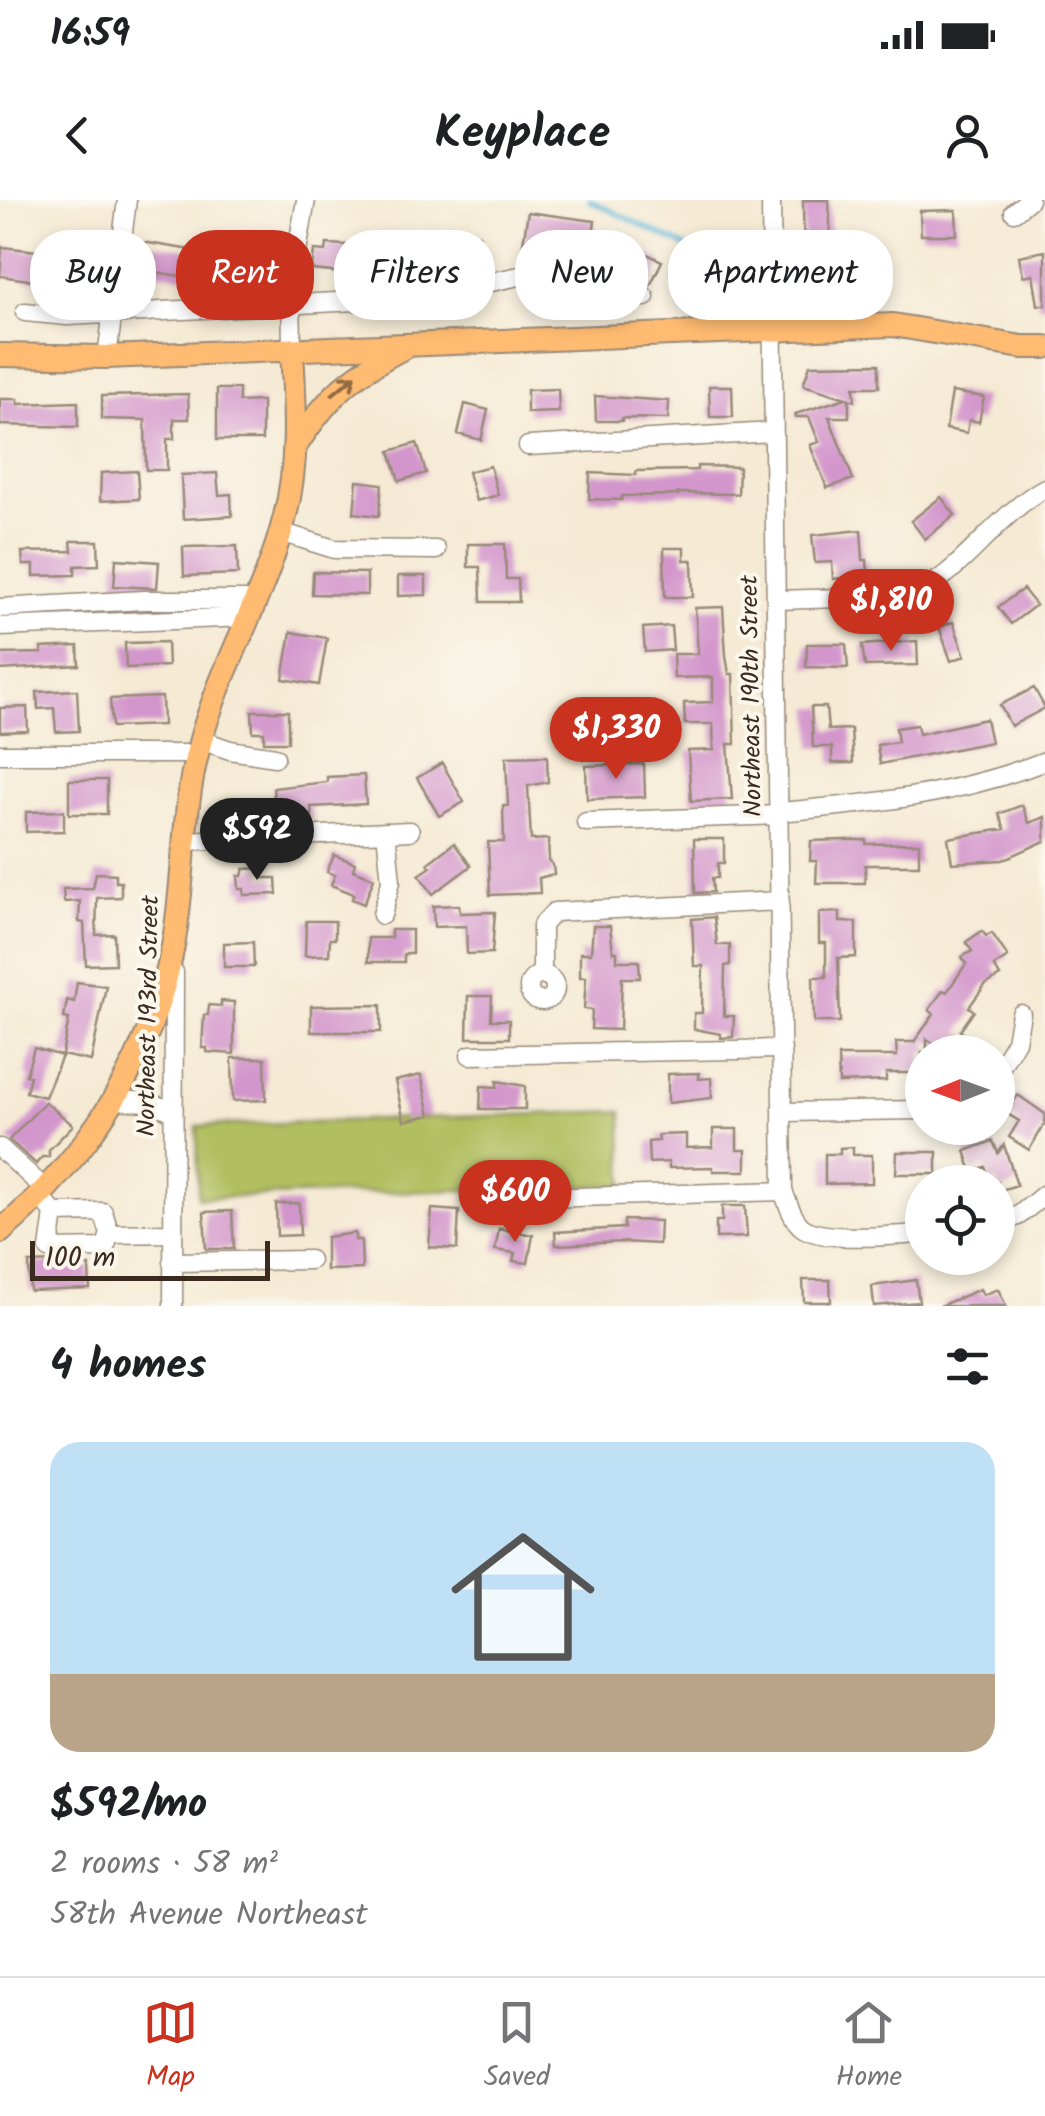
<!DOCTYPE html>
<meta charset="utf-8">
<style>
:root{--surface:#fff;--page:#f2f2f2;--text:#202124;--muted:#757577;--line:#e0e0e0;--accent:#c8321e}
body{margin:0;font-family:Kalam,sans-serif;background:var(--page);color:var(--text);height:100vh;display:flex;flex-direction:column;font-size:38px;white-space:nowrap}
*{box-sizing:border-box;margin:0}
p{font-size:32px;color:var(--muted)}
.icon{flex:none;width:55px;height:55px;fill:none;stroke:currentColor;stroke-width:2;stroke-linecap:round;stroke-linejoin:round}
.map{position:relative;height:1106px;overflow:hidden}
.drawer{display:flex;flex-direction:column;background:var(--surface);flex:1}
.drawer>*{flex:none}
.top-card{position:absolute;left:30px;top:30px;width:985px;height:90px;display:flex;gap:20px}
.needle{width:65px;rotate:269deg}
.fabs{position:absolute;left:905px;top:835px;display:grid;gap:20px}
.fabs a{display:grid;place-items:center;width:110px;height:110px;border-radius:50%;background:var(--surface);box-shadow:0 5px 15px #0003;font-size:50px}
.scale{position:absolute;left:30px;bottom:25px;width:240px;box-sizing:border-box;padding-left:10px;border:5px solid #3b2a1e;border-top:0;font-size:28px;line-height:35px;white-space:nowrap;color:#3b2a1e;-webkit-text-stroke:8px #fbf7ec;paint-order:stroke}
.price{position:absolute;translate:-50% -85px;padding:0 22px;border-radius:35px;background:var(--accent);color:#fff;font-size:32px;line-height:65px;filter:drop-shadow(0 2px 5px #0008)}
.price::after{content:'';position:absolute;left:50%;top:60px;width:30px;height:22px;margin-left:-15px;background:inherit;clip-path:polygon(0 0,100% 0,50% 100%)}
.price.current{background:#222;color:#fff}
ul{padding:0;list-style:none}
li{display:grid;align-content:center;gap:20px;height:530px;padding:0 50px}
li span{display:grid;place-items:center;height:310px;border-radius:30px;color:#555}
li>.icon{margin-inline-start:auto}
span .icon{width:180px;height:180px;fill:#fffc;stroke-width:1}
li b{font-size:42px}
h2{display:flex;justify-content:space-between;align-items:center;height:120px;padding:0 50px;font-size:42px}
.chip{padding:0 35px;border-radius:40px;background:var(--surface);box-shadow:0 5px 15px #0003;font-size:35px;line-height:90px}
.chip.current{background:var(--accent);color:#fff}
.status{display:flex;justify-content:space-between;align-items:center;height:70px;padding:0 50px;background:var(--surface);direction:ltr}
.status svg{height:28px;fill:currentColor}
header{display:flex;justify-content:space-between;align-items:center;height:130px;padding:0 50px;background:var(--surface);font-size:45px;font-weight:800}
.tab-bar{display:flex;justify-content:space-around;align-items:center;height:140px;border-top:2px solid var(--line);background:var(--surface);font-size:28px;color:var(--muted)}
.tab-bar a{display:grid;justify-items:center;gap:5px}
.tab-bar .current{color:var(--accent)}
.map>svg:first-child{display:block}
.green{fill:#b1bf61;stroke:#767440;stroke-width:2.5}
.lines{fill:none;stroke-linecap:round;stroke-linejoin:round}
.stream{stroke:#5eb8db;stroke-width:5}
.building{fill:#d396cc}
.minor-casing{stroke:#988a79;stroke-width:21}
.major-casing{stroke:#988a79;stroke-width:26}
.minor{stroke:#fff;stroke-width:18}
.major{stroke:#ffbb71;stroke-width:22}
.oneway{stroke:#936b43}
.labels{text-anchor:middle;dominant-baseline:central;stroke-width:8;stroke-linejoin:round;paint-order:stroke}
.street-label{font-size:25px;fill:#3b2a1e;stroke:#fbf7ec}
</style>
<div class="status"><b>16:59</b><svg viewBox="0 0 49 12"><path d="M0 12V9h3v3zM5 12V6h3v6zM10 12V3h3v9zM15 12V0h3v12zM26 1h20v11H26zM47 4h2v5h-2z"/></svg></div>
<header><svg class="icon" aria-label="back" viewBox="0 0 24 24"><path d="M15 5l-7 7 7 7"/></svg>Keyplace<svg class="icon" aria-label="person" viewBox="0 0 24 24"><circle cx="12" cy="8" r="4"/><path d="M4 21q1-7 8-7t8 7"/></svg></header>
<div class="map">
<svg width="1045" height="1106" viewBox="0 0 1045 1106">
<rect width="100%" height="100%" fill="#fbf7ec"/>
<filter id="ink" filterUnits="userSpaceOnUse"><feTurbulence type="fractalNoise" baseFrequency=".01" numOctaves="2"/><feDisplacementMap in="SourceGraphic" scale="20" xChannelSelector="R" yChannelSelector="G"/><feConvolveMatrix kernelMatrix="1 2 1 2 8 2 1 2 1" color-interpolation-filters="sRGB"/></filter>
<filter id="wash" filterUnits="userSpaceOnUse"><feTurbulence type="fractalNoise" baseFrequency=".0048" numOctaves="4" result="noise"/><feDisplacementMap in="SourceGraphic" scale="40" xChannelSelector="R" yChannelSelector="G"/><feGaussianBlur stdDeviation="2.25" result="paint"/><feColorMatrix in="noise" values="0 0 0 0 0 0 0 0 0 0 0 0 0 0 0 0 0 1.4 0 .05"/><feComposite in="paint" operator="in"/></filter>
<g filter="url(#wash)">
<rect width="100%" height="100%" fill="#f5ead4"/>
<!-- green -->
<path class="green" d="M622,911L624,985L198,998L197,926Z"/>
<g class="lines">
<!-- stream -->
<path class="stream" d="M589,0L746,76"/>
</g>
<g id="blocks">
<!-- building -->
<path class="building" d="M803,0H829L832,70L804,71Z
M956,10L957,35H921L920,11Z
M528,12L595,21L592,44L554,38L551,66L520,63Z
M479,35L484,55L451,63L454,77L417,85L408,53Z
M620,41L662,61L650,86L607,69Z
M142,42L191,50L186,77L137,69Z
M54,44L92,46L91,75H83V103L50,102V83L0,76L2,47L54,53Z
M327,44L386,47L383,77H392V87L365,88V75L312,70L314,50L326,51Z
M236,47L277,49L276,84L235,82Z
M1045,51V105H1038L1033,74L1023,76L1019,56Z
M879,164V187H854L855,201L849,199V217H829L853,279L827,288L810,245L819,242L809,217H796L795,214L846,198L803,185L810,165Z
M709,186H732L733,217H710Z
M217,189H239V202L262,201V240H217Z
M558,189L559,212L527,213V190Z
M952,192L984,197L979,222L969,220L967,233L946,229Z
M188,194L189,219H174V239H167V270H146L145,220L102,219V196Z
M595,196L669,201L668,219L622,218V221H596Z
M0,199H18V204L78,202V227L0,225Z
M465,204L488,210L481,240L458,234Z
M417,243L426,273L399,281L390,251Z
M490,266L498,295L476,301L468,272Z
M697,266L739,267L738,294L678,293V295L622,296L621,300L589,299L590,273L636,275V271L697,270Z
M137,271L139,299L100,301L101,273Z
M217,273L219,295L231,294L232,316L183,319L181,275Z
M357,281L382,284L379,316L354,313Z
M941,297L955,315L925,339L911,321Z
M861,330L863,360H867L868,375L833,379L832,362L815,363L812,335Z
M71,341H98L99,365L75,366V375L34,376V365H23L22,352L72,351Z
M468,344H505L506,379H518L519,402H481L480,367H468Z
M237,346L238,374L184,376L183,347Z
M664,348H684V360H692L693,397H665Z
M116,359L159,362L157,388L114,386Z
M313,372L367,373V395L312,394Z
M398,376H426V395L398,396Z
M1023,389L1036,405L1011,424L998,407Z
M723,407L726,456L729,474H733L735,544H728L732,599L691,601L688,551L714,550L713,524H685L684,503L713,502V477L674,478L673,454H698L695,408Z
M953,422L965,456L951,461L939,427Z
M671,426L673,450L645,452L643,428Z
M291,432L327,438L319,485L283,479Z
M917,441L918,465L865,466L862,445Z
M167,442L168,466L126,468L125,443Z
M807,444H846L848,468L806,467Z
M78,446L79,465L0,470V454L42,453L41,448Z
M1034,488L1045,508L1011,526L1000,505Z
M77,490L79,531L56,532L54,508L38,509L37,492Z
M162,497L163,525L112,527L110,499Z
M27,507L28,531L0,532V508Z
M811,507H826L828,530L851,529L853,563H832V547H813Z
M252,511H288V542H264V532H253Z
M986,519L991,542L880,564L877,545L898,542L896,528L917,525L919,534Z
M547,556L548,582L528,586L531,640L548,639L549,661L553,665L554,674L539,678L540,693L490,695L488,642H504L503,606H508L506,557Z
M442,563L464,602L439,616L417,578Z
M644,564L645,597L587,599L586,566Z
M364,575L366,604L311,607L312,619L277,623L273,588L327,582V577Z
M69,580H107V614H69Z
M1022,605L1029,623L1045,617V641L1003,660L952,663L948,638L1005,629L999,614Z
M64,611V631L26,632V612Z
M694,639H724V663H718V678H712L713,692L695,693Z
M844,640H866V644L919,643V665H865V683H816L817,661H810L811,641Z
M454,643L471,666L433,694L419,675L431,667L428,663Z
M334,655L355,663L353,670L374,678L364,704L352,699L354,694L331,685L335,675L327,672Z
M262,668L263,678H276L277,694L244,695V689H239L238,676H242L244,669Z
M96,673L116,674V682H121V697L97,698L96,735L114,734L115,764L86,765L84,723L79,722L80,701L64,702L63,689L93,688Z
M459,705L460,713L495,712L492,753L467,754L466,726L434,727L433,706Z
M840,712V722H856V757L838,758L840,822H814L813,777H826V743H819V713Z
M714,717L717,745H730V765L725,766L724,816H734L733,837L721,838V834L694,829V813H702L703,766H694L692,719Z
M306,721H335V739H330L329,755L305,756Z
M593,726H610L613,752H617V761H639L640,778H622L620,830L591,829L592,810L584,809L586,777H580V753H591Z
M391,730H412V754H404V762H368V738H391Z
M982,731L986,736L992,733L1008,757L994,766L1000,776L985,785L969,807L974,811L960,831L973,840L964,852H947L927,839V852H922V873H886V881L839,883L838,856H897L896,842H914L934,814L929,810L943,790L947,792L966,764L962,757L972,751L966,742Z
M253,742L254,767H224V743Z
M77,782L106,786L91,861L62,855L69,819L64,818L67,800L74,802Z
M468,796H492L491,820H509V838H467Z
M221,801L234,802V854L207,852V848H202L204,815H208L209,805L221,806Z
M381,805V832H311V806Z
M34,848L62,856L45,897L26,892L30,876L26,875Z
M232,858H265L266,900L233,901Z
M699,873V879L711,878L712,898L668,903V874Z
M421,875L430,915L404,921L395,881Z
M497,881L525,886V909H480L481,886L497,887Z
M1018,895L1045,914V924L1029,950L1009,937L1019,921L1006,913Z
M45,902L73,925L49,950V957H42L36,964L9,940Z
M713,929H737V950H746V971H713V967L669,968V962L649,963L648,942L659,941L658,935L686,934V948L713,947Z
M993,941L998,953L1004,945L1017,985L998,991V982H990L985,967L972,972L965,951Z
M853,947V955H872V983L825,984V954H840V948Z
M897,952H937V974H896Z
M299,1003L300,1035L277,1036L276,1004Z
M722,1006H745L747,1037L716,1038V1021H722Z
M432,1009L459,1011L457,1049L429,1047Z
M232,1011L234,1049H206L204,1012Z
M624,1020L660,1021L659,1044L623,1042L556,1045L555,1032L624,1028Z
M499,1029L533,1035L528,1063L513,1061L515,1053L495,1050Z
M355,1033V1040H361L362,1069L326,1070V1037Z
M84,1061V1066H89L90,1089L30,1091L29,1063Z
M803,1080H830L831,1102H804Z
M916,1080L919,1102L874,1106L872,1086Z
M980,1089L983,1095L998,1089L1006,1106H940Z"/>
</g>
</g>
<g filter="url(#ink)">
<use href="#blocks" fill-opacity="0" stroke="#988a79" stroke-width="2.5"/>
<g class="lines">
<defs>
<path id="minor" d="M771,0L783,991C788,1003 792,1019 802,1027C823,1043 895,1035 922,1034
M1014,12L1029,0
M25,112L67,116L414,98L529,74L645,97
M292,150L291,85L306,0
M107,157L127,0
M528,246L773,232
M281,332L334,349L436,350
M776,400L908,396C958,380 995,315 1045,288
M0,408L144,400H255
M0,427L248,417
M201,540L230,550L275,557
M0,554H197
M779,612C871,604 959,595 1045,561
M586,622L779,615
M184,641L410,631
M382,715L391,681L386,632
M529 788a13 13 0 1 1 26 0a13 13 0 1 1-26 0Z
M542,775V725L554,712L780,701
M470,855L782,849
M998,871L1016,841L1021,814
M114,900L147,902L173,911
M783,912L922,910
M0,948L46,990
M40,996L54,1013L103,1012L110,1034L173,1033
M543,998L783,991
M54,1013L49,1049L105,1048L110,1034
M998,1024L1018,1016L1045,994
M172,1062L310,1060
M173,1106L174,772"/>
<path id="major" d="M0,155L107,157L893,125L1022,147H1045
M295,247C327,197 352,174 405,147
M0,1032C87,958 152,859 173,746C186,678 181,609 200,543C221,465 266,394 285,316C299,261 295,205 292,150"/>
</defs>
<!-- minor casing -->
<use href="#minor" class="minor-casing"/>
<!-- major casing -->
<use href="#major" class="major-casing"/>
<!-- minor -->
<use href="#minor" class="minor"/>
<!-- major -->
<use href="#major" class="major"/>
</g>
<!-- one-way arrows -->
<defs><path id="oneway-shaft" d="M-6 0H5M1.5-3L5.5 0L1.5 3" fill="none" stroke-width="1.6" stroke-linecap="round" stroke-linejoin="round" transform="scale(2.5)"/></defs>
<use class="oneway" href="#oneway-shaft" transform="translate(344 185) rotate(-39)"/>
</g>
<g class="labels">
<!-- street labels -->
<g class="street-label">
<text transform="translate(752 496) rotate(-91)">Northeast 190th Street</text>
<text transform="translate(149 816) rotate(-89)">Northeast 193rd Street</text>
</g>
</g>
</svg>
<div class="fabs">
<a><svg class="needle" viewBox="-14 -14 28 28"><path d="M0-13l5 13h-10z" fill="#e53935"/><path d="M0 13l5-13h-10z" fill="#757577"/></svg></a>
<a><svg class="icon" aria-label="locate" viewBox="0 0 24 24"><circle cx="12" cy="12" r="6"/><path d="M12 2v4M12 18v4M2 12h4M18 12h4"/></svg></a>
</div>
<div class="scale">100 m</div>
<b class="price" style="left:891px;top:454px">$1,810</b>
<b class="price" style="left:616px;top:582px">$1,330</b>
<b class="price current" style="left:257px;top:683px">$592</b>
<b class="price" style="left:515px;top:1045px">$600</b>
<div class="top-card">
<a class="chip">Buy</a>
<a class="chip current">Rent</a>
<a class="chip">Filters</a>
<a class="chip">New</a>
<a class="chip">Apartment</a>
</div>
</div>
<section class="drawer">
<h2>4 homes<svg class="icon" aria-label="filters" viewBox="0 0 24 24"><path d="M4 7h16M4 17h16"/><circle cx="9" cy="7" r="2"/><circle cx="15" cy="17" r="2"/></svg></h2>
<ul>
<li><span style="background:linear-gradient(#bfe0f5 75%,#b9a48a 0)"><svg class="icon" aria-label="home" viewBox="0 0 24 24"><path d="M3 11l9-7 9 7M6 9v11h12V9"/></svg></span><div><b>$592/mo</b><p>2 rooms · 58 m²</p><p>58th Avenue Northeast</p></div></li>
</ul>
</section>
<nav class="tab-bar">
<a class="current"><svg class="icon" aria-label="map" viewBox="0 0 24 24"><path d="M3 6l6-2 6 2 6-2v14l-6 2-6-2-6 2zM9 4v14M15 6v14"/></svg>Map</a>
<a><svg class="icon" aria-label="saved" viewBox="0 0 24 24"><path d="M7 4h10v16l-5-4-5 4z"/></svg>Saved</a>
<a><svg class="icon" aria-label="home" viewBox="0 0 24 24"><path d="M3 11l9-7 9 7M6 9v11h12V9"/></svg>Home</a>
</nav>
